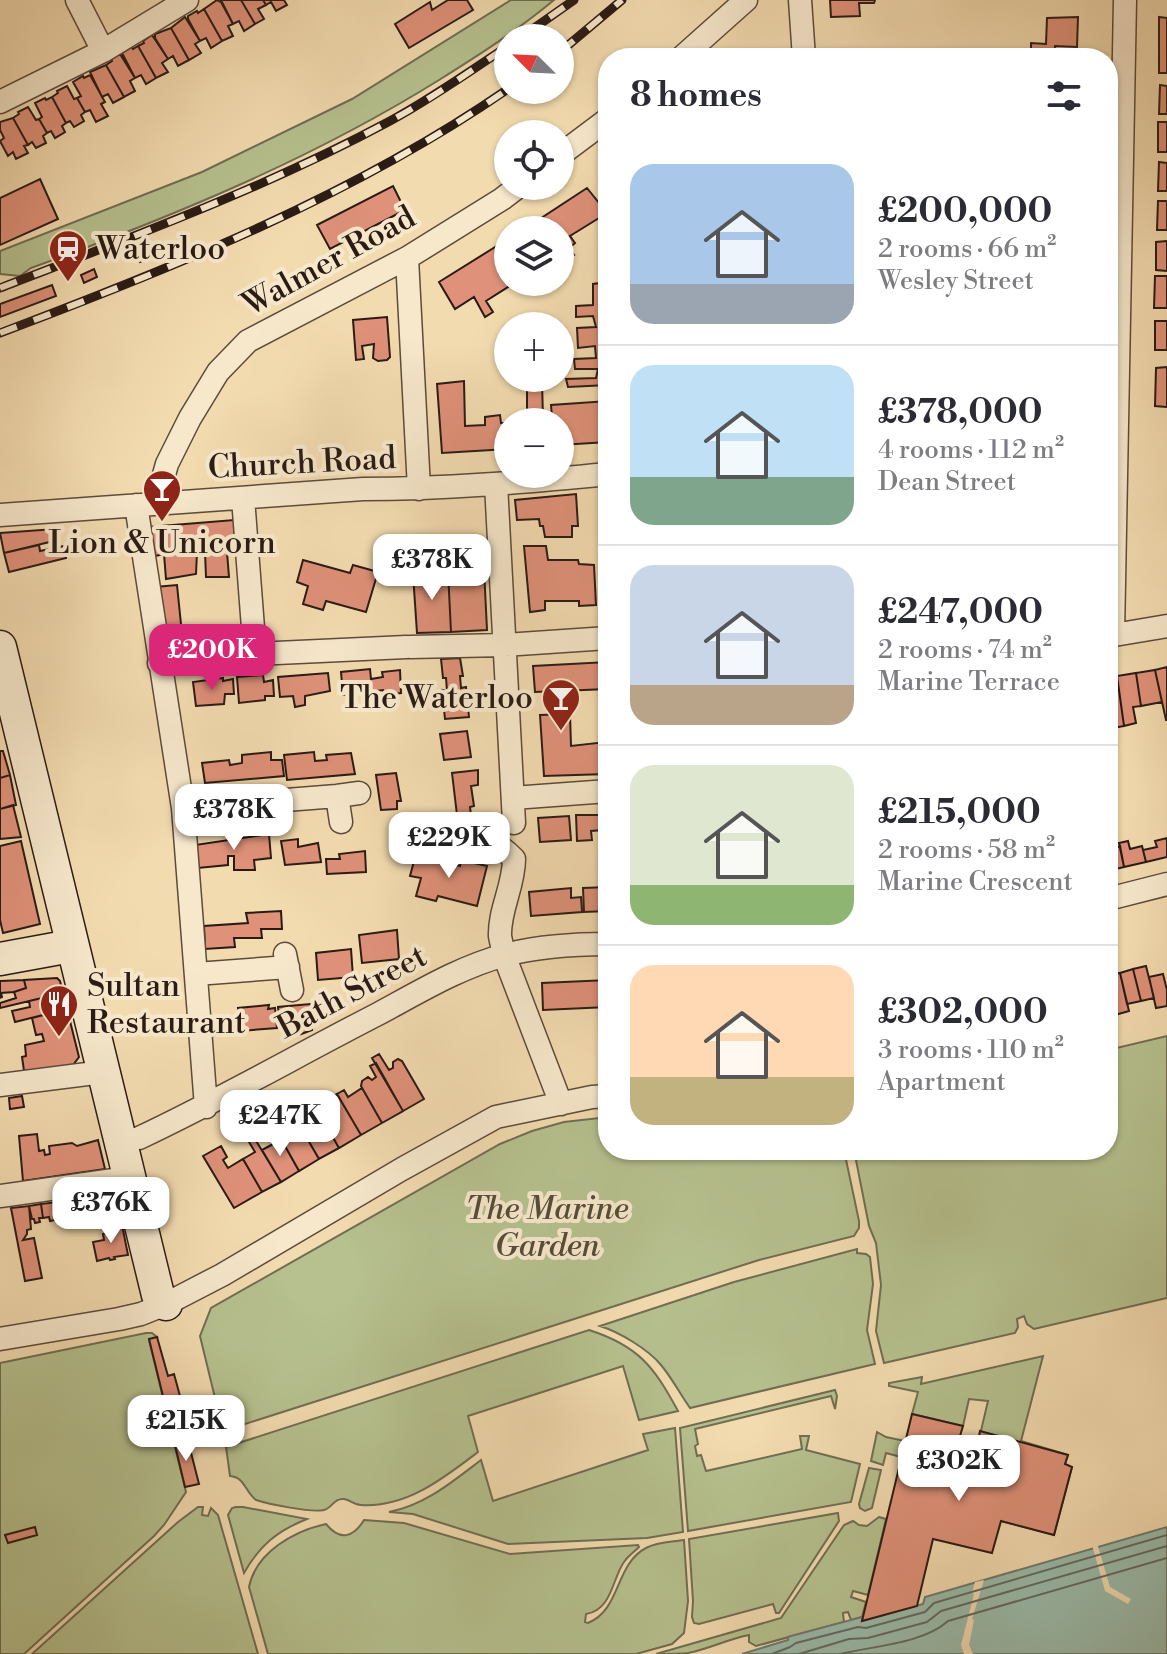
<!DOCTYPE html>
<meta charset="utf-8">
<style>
:root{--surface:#fff;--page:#f2f2f3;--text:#2b2b33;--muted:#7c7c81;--line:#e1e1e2;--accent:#db2777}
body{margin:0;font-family:"Libre Bodoni",serif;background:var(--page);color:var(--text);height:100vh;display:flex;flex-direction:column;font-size:30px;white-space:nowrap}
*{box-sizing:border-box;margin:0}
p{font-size:26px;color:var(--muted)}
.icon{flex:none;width:44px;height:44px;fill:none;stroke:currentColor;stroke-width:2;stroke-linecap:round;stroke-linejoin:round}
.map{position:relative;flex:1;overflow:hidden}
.panel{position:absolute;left:598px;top:48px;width:520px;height:1112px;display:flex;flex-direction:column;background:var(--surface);border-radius:32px;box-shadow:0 2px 6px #0004}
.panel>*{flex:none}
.needle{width:52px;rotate:294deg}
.controls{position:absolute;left:494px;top:24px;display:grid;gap:16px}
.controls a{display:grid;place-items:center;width:80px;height:80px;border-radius:50%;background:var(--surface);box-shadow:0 2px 6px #0004;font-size:40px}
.price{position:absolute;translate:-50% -68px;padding:0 18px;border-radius:16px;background:#fff;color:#222;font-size:26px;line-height:52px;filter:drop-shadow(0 2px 4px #0008)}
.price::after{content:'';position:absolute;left:50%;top:48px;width:24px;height:18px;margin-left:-12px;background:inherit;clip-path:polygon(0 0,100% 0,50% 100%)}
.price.active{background:var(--accent);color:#fff}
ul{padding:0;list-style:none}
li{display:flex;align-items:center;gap:24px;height:200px;padding:0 32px}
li+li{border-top:2px solid var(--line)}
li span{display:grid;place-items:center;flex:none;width:224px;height:160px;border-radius:24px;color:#555}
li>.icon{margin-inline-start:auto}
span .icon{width:96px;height:96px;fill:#fffc;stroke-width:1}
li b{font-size:34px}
h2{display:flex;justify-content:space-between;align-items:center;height:96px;padding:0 32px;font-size:34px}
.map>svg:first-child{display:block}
.green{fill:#b6c18f;stroke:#706e52;stroke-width:2}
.water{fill:#9bbbab;stroke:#6e7b6f;stroke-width:2}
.pier{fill:#f3dbb0}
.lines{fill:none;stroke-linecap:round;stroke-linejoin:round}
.shore{stroke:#626b60;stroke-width:2}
.building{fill:#df9179;stroke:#2a1b15;stroke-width:2}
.street-casing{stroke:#5c4b3c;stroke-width:25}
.secondary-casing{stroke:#2a1b15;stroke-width:35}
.street{stroke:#f7e8cc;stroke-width:22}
.secondary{stroke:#f7e8cc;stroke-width:32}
.rail-casing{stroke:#2a1b15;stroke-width:9}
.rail{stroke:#f7e8cc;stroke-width:6;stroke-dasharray:18;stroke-linecap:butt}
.labels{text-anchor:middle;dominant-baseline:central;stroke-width:8;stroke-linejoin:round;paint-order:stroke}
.poi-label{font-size:32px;fill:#2a1b15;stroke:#f7e8cc;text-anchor:start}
.street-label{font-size:32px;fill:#2a1b15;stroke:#f7e8cc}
.park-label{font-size:32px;font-style:italic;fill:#544d3a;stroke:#f7e8cc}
</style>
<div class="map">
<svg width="1167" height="1654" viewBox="0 0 1167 1654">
<rect width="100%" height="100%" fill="#f3dbb0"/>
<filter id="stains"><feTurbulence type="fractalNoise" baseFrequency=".0025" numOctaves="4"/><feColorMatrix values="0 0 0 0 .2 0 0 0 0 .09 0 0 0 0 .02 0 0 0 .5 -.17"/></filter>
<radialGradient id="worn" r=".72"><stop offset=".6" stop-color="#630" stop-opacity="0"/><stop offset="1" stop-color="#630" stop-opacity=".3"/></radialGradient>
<!-- green -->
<path class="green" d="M511,0H554C518,30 479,55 439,80C312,159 172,217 31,268L20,276L0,274V251L202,172L352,99Z
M1167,1036V1298L1034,1329L1027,1324L1024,1316L1017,1319L1018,1327L1015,1333L884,1363L876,1331L881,1285L876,1243L869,1226L854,1150H1108V1050Z
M608,1117V1150H844L859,1221V1228L854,1236L759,1260L223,1431L200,1336L211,1308L500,1144L532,1131L564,1122Z
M857,1249V1253L866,1254L870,1257L873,1284L867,1330L875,1364L690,1408C680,1394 672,1378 661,1365C648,1349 619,1332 600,1326L734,1282Z
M589,1330C639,1346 654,1367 678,1411L639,1420L623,1366L468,1416L478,1452C444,1478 406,1508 361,1505C354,1505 351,1500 344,1499C334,1498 332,1508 324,1510C311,1513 269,1504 256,1500C245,1492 245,1477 230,1476L226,1447Z
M146,1333H152L157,1337L149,1340L186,1492L164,1525L154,1536L24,1654H0V1363Z
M1043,1356L1021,1441L1068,1455L1065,1464L1072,1467L1054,1535L1001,1521L963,1507L988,1401L969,1399L963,1426L912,1414L918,1392L889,1386V1383L922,1377L921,1384Z
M835,1390L837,1396L835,1409L831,1396L695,1429L698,1444L695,1446L697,1456L701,1455L706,1471L802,1449L800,1436H809L806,1450L860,1464L851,1502L688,1531L680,1428Z
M675,1428L683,1532L647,1538L508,1544L413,1514L389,1512C425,1505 452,1482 481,1460L493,1501L648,1450L643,1434Z
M877,1432L886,1437L905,1441L901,1457L886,1453L883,1465L871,1461Z
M869,1468L881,1470L872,1508L865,1511L860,1508L859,1504Z
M198,1507H203L202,1515L208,1516L211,1508L218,1515L258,1654H32L178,1522Z
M236,1507H243L307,1519C277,1531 260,1545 244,1573L228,1515L232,1508Z
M838,1513L839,1521L779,1613H776L773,1604L699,1624L694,1623L692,1617L693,1601L689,1539Z
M879,1517L886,1519L868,1595L853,1591L851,1597L866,1602L862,1617L851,1620L848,1612L843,1613L844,1622L756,1646L749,1642V1635C728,1639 709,1649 688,1653C678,1654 666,1654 656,1654L781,1618L844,1525L853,1521L859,1525L867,1526Z
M364,1520L404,1523L510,1554L638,1545L639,1547C634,1552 628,1556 624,1562C612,1579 612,1610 586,1614L585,1622L588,1623C621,1610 615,1564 646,1548C657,1542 672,1542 684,1540L688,1601L684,1633L672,1644L636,1654H268L249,1587C256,1552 294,1531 326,1524C340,1541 353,1538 364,1520Z"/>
<!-- water -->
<path class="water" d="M1167,1527V1654H742L788,1640V1637L791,1636L862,1617V1621L923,1604L925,1597Z"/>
<!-- pier -->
<path class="pier" d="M1097,1543L1110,1587L1131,1599L1128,1604L1105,1591L1092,1545Z
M984,1580L972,1619L974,1620L969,1645L973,1654H964L961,1645L974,1594L972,1593L975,1582Z"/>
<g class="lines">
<!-- shore -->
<path class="shore" d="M772,1654L790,1647L796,1643L858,1627L866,1628L925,1612L934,1603L1167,1535
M799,1654L849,1639L868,1638L927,1622L941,1611L1167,1546
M840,1654C872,1646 923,1644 948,1621L1167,1558"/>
</g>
<!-- building -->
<path class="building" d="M217,0L221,2L233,24L228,26L233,36L222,41L204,9Z
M221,0H241L255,24L244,31L239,21L233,24Z
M241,0H263L266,5L258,9L264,19L255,24Z
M263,0H284L287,5L276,11L271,2L266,5Z
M448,0H467L473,10L409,48L395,24L430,2L432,10Z
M830,0H875L874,3H859L860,16L831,17Z
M204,9L222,41L211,48L206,38L200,41L188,19V16L197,11L198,13Z
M185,17L200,41L195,44L201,53L189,60L171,28Z
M1078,17L1077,47L1055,46L1054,58H1031V43L1046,44L1047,18Z
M1159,17L1167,18V73H1159Z
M171,28L189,60L178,66L173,56L168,59L155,38V34Z
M152,35L168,59L162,63L168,72L156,78L138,46L144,43L143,41Z
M138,46L156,78L146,84L141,75L135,78L122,53L132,47L133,49Z
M120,54L135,78L130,81L135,91L124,97L106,65L112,61L111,59Z
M106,65L124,97L113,103L108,94L102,97L90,72Z
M90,75L105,102L101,104L108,116L96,122L90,110L85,112L77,98L81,96L73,82L83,76L84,78Z
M1160,85L1167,86V114H1159Z
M67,86L74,99L77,98L85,112L81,115L84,121L74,127L70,121L66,123L52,97L58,93L57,91Z
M52,97L66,123L62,126L65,132L55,138L51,131L47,133L39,119L42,117L35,103L45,98L46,100Z
M28,107L36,120L39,119L47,133L43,136L46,143L36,148L32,142L28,145L13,118L19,114L18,112Z
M13,118L28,145L24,146L28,153L16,159L13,152L8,156L0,141L4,138L0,130V122Z
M1158,122H1167V152H1158Z
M1159,162L1167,163V191H1158Z
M40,179L58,219L0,245V198Z
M393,186L405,210L330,249L317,225Z
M587,188L607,213L570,236L575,243L569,248L574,255L561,263L560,230H523Z
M1158,201H1167V230H1157Z
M508,239V282H516L486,301L493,312L485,317L474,297L455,309L439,282Z
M1167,241V271L1156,270V242Z
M159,242L164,253L140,262L136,252Z
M94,269L97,277L84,283L81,275Z
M1155,276H1167V308H1154Z
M608,282V385L568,387L566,379L596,378L598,369H575L574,359L596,358L595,346L578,348L577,328L596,327L593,316L576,317V306L593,305V284Z
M52,285L56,296L0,317V304Z
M387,317L390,357L387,360L378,361L373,358L374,344L362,346L364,359L356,360L353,320Z
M1155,321H1167V350H1155Z
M1167,367V407L1155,406L1156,368Z
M464,381L465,426L485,425V417L500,415L501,423H508V449L442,453L437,384Z
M542,381L543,419L552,418L551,405L608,401V442L560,445V422H522V417H527V383Z
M576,494L578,526H572V537H545L543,526H540L539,519L517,520L515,500Z
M234,520L235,551L227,552L229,577H206L205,552H197L196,574L166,579L164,554L151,557L149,527Z
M55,529L58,540L4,553L0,533Z
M482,543L484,569L413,574L411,548Z
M39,545L40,551L64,546L66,558L9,572L4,553Z
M524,546H546L548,560H578L579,564L594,565L596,605L579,606V601H545V610L530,612Z
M303,560L350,573L353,565L378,572L366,612L326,601L323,610L303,604L308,586L297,582Z
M484,569L487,630L451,632L448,571Z
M448,571L451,632L417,633L413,574Z
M177,585L183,644L161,645L155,587Z
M460,658L463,676H460L461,688L466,687L469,717L445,719L442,690L447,691L446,678H443L441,659Z
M608,662V689L535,692L533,666Z
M1167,667V720H1166L1155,670Z
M370,669L371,679L383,677L382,672L400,670L401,693L384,695L383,690L343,695L341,672Z
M1155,670L1162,702L1141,706L1136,673Z
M328,673L330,691L305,696V705L295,707L293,696L280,697L278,677Z
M1136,673L1141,706L1133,707L1136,723L1124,726L1117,676Z
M263,675L264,682L273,680L274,696H265V700L239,703L237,677Z
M1117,676L1124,726L1113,728L1111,709H1108V677Z
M223,678V681L233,679L234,694H225L224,704L196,706L193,682Z
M570,714L571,746L606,742L607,774L544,776L540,715Z
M467,731L471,757L444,760L440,734Z
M0,751H3L10,775L0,778Z
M271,752V760H282L284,776L205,783L202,763L229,760L230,765L242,763V755Z
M314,752L315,761L327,760L326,755L351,753L355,774L287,780L284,755Z
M478,770V785L471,786L474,806L470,807L471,815H457L452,773Z
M396,773L401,801H397V809L381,810L376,775Z
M10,775L16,805L0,809V778Z
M13,805L21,837L0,839V809Z
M608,813V838H604L603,814Z
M576,815H601L603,830L591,831L592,840L577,841Z
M569,816L571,840L540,842L538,818Z
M269,834L271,858L254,860L255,870H234V856H228V865L198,868L195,845Z
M1167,838V857L1146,862L1143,850L1157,847L1155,841Z
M298,839V847L318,843L321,862L285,865L281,841Z
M21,841L40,924L3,933L0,920V846Z
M1128,841L1130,849L1142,846L1146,862L1124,867L1119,843Z
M1120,846L1124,867L1108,871V849Z
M365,851L366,872L327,874L326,859H340L339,854Z
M416,854L460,866L461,860L487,866L477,906L438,896L436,901L416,896L421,878L410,876Z
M608,887V911L584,912L583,888Z
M571,888V898L581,897L582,912L531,916L529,892Z
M281,911L282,929H261L262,938H234L235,947L205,949L204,926L248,923L246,913Z
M397,930L399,959L362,963L359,935Z
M351,949L353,977L318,980L316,953Z
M1146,966L1154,998L1141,1001L1133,969Z
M1133,969L1141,1001L1127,1004L1120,973Z
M1120,973L1129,1011L1115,1015L1108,985V975Z
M1163,974L1167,990V1006L1156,1008L1149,977Z
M57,978L60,981L63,993L0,1008V1003L16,998L14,992L26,988L24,980Z
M24,980L26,988L14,992L1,993L2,997L0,998V981Z
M608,980V1007L543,1010L542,983Z
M1108,985L1115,1015L1108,1016Z
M63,993L67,1009L15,1022L12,1011L30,1007L29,1001Z
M310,1004L312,1030L301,1034L300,1024L280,1026L278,1007Z
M269,1005L268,1009L275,1008L277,1028L240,1031L238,1008Z
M67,1009L79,1057L73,1065L24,1071L22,1057L26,1056L25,1045L44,1041L42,1034L36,1035L32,1018Z
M227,1016V1018L238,1017V1030L228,1031V1035L210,1036L208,1019Z
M379,1054L389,1070L393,1068V1062L398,1059L402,1061L424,1099L403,1111L372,1058Z
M376,1063L403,1111L382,1123L361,1086L362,1081L368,1077L372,1080L376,1077L370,1066Z
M362,1088L382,1123L361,1135L337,1094L344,1090L348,1097Z
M337,1094L361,1135L339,1148L319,1113L335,1104L332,1097Z
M22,1096L24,1107L10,1109L9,1098Z
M314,1104L339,1148L319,1159L300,1126L314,1118L308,1108Z
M284,1125L289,1135L301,1128L319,1159L299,1171L276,1130Z
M276,1130L299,1171L281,1182L262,1150L275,1143L270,1133Z
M37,1134L39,1151L44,1150L45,1155L50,1154L49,1146L72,1143L77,1146L98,1140L105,1169L23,1181L19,1136Z
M252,1134L281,1182L262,1192L243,1159L255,1152L246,1137Z
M221,1146L227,1157L223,1160L228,1168L243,1159L262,1192L234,1208L203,1156Z
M80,1200L82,1213L69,1214L70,1223L61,1225L57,1202Z
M57,1202L60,1219L50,1221L49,1217L43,1218L41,1204Z
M41,1204L43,1218H39L40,1222L35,1223L34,1219H32L29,1206Z
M29,1206L31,1229L27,1230V1234L23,1240L34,1238L42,1278L25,1281L11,1208Z
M122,1225L128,1255L114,1257L115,1259L110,1260L109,1258L97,1261L93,1242L104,1240L103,1234L116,1231V1226Z
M157,1337L168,1376L174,1374L180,1396L173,1398L182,1439L174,1441L149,1339Z
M912,1414L963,1426L960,1436L978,1441L980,1431L1068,1455L1065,1464L1072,1467L1054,1535L1001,1521L992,1553L933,1539L917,1606L862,1621Z
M182,1439V1442L188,1441L199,1484L185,1487L174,1441Z
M35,1527L37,1535L8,1543L5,1535Z"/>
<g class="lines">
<defs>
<path id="street" d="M77,0L103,51
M800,0L804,58
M681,58L746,0
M0,102L103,51L187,0
M560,155L608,119
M407,258L419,489
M496,484L514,823
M156,503L167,464L190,418L218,372L248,341L407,258L502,199L519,186
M136,505L183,808L206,1107
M0,515L363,489C445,489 526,482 608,474
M1113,635L1125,0
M1108,636L1167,626
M410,647L505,645L608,638
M255,654L406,647
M159,663L255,654L243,498
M337,796L341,822
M513,798L608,791
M183,808L337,796L359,793
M406,832C449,830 481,825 514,859C514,886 499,910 500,936C501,942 503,949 504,955L561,1104
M1108,899L1167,884
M285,954L292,990
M196,974L288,967
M0,1085L103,1072
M139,1138C220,1100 298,1055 378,1014C419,992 460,967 505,955C539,946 573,944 608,944
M0,1196L128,1178
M0,1339L119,1319L141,1314L166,1304L222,1275L402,1169L496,1117L592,1097L608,1096"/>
<path id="secondary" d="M0,647L158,1295L166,1304
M0,959L71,946"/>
</defs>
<!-- street casing -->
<use href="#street" class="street-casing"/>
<!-- secondary casing -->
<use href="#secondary" class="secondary-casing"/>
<!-- street -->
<use href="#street" class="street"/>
<!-- secondary -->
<use href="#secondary" class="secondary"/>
<defs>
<path id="rail" d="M520,38L574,0
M560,52L622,0
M0,288C132,237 265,188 390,121C431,99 469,72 508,46
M0,333C175,267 353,196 508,89"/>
</defs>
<!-- rail casing -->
<use href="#rail" class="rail-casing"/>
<!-- rail -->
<use href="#rail" class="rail"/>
</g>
<!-- icons -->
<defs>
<symbol id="station-pin" viewBox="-11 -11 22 30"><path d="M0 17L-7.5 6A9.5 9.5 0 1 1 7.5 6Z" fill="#8f2418" stroke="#f7e8cc"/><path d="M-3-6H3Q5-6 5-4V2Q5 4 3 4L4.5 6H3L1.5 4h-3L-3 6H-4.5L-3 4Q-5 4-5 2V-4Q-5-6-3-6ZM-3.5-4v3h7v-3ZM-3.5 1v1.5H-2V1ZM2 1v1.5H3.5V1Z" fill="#fff"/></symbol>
<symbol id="bar-pin" viewBox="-11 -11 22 30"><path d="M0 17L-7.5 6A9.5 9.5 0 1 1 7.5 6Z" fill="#8f2418" stroke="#f7e8cc"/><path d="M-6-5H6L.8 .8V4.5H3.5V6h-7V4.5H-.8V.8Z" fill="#fff"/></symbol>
<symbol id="restaurant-pin" viewBox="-11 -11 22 30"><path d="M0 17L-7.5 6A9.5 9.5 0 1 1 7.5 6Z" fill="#8f2418" stroke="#f7e8cc"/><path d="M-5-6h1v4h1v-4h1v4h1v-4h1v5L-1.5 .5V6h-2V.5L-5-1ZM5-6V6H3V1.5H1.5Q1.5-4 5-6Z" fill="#fff"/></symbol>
</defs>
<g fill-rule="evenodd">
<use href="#station-pin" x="46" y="227" width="44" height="60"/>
<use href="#bar-pin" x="140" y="467" width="44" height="60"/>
<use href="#bar-pin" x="539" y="676" width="44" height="60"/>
<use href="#restaurant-pin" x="37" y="982" width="44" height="60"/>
</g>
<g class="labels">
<!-- poi labels -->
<g class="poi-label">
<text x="96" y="249">Waterloo</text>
<text x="162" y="543" text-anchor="middle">Lion &amp; Unicorn</text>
<text x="533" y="698" text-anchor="end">The Waterloo</text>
<text x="87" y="986">Sultan<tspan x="87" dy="37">Restaurant</tspan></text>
</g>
<!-- street labels -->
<g class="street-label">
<text transform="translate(329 261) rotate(-29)">Walmer Road</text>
<text transform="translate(302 463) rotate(-3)">Church Road</text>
<text transform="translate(352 992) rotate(-28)">Bath Street</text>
</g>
<!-- park labels -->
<g class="park-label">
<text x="547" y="1209">The Marine<tspan x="547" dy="37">Garden</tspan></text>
</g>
</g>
<rect width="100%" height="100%" filter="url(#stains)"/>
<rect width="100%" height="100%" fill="url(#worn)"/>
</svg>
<div class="controls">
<a><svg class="needle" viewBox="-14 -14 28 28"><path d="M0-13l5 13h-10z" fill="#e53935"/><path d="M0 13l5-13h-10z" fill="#7c7c81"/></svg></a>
<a><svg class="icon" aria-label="locate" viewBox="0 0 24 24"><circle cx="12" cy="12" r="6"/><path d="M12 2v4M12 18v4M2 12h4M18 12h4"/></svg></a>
<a><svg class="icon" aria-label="layers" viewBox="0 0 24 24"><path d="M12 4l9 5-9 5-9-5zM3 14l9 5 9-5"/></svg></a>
<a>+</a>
<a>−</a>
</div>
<b class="price" style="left:432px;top:602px">£378K</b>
<b class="price active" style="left:212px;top:692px">£200K</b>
<b class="price" style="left:234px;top:852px">£378K</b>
<b class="price" style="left:449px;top:880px">£229K</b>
<b class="price" style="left:280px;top:1158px">£247K</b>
<b class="price" style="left:111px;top:1245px">£376K</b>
<b class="price" style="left:186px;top:1463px">£215K</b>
<b class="price" style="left:959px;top:1503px">£302K</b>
<section class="panel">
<h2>8 homes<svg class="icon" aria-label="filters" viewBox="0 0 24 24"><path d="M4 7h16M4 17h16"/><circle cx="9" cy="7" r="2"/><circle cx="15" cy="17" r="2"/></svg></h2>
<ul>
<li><span style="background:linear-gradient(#a9c7e8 75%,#9aa5b1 0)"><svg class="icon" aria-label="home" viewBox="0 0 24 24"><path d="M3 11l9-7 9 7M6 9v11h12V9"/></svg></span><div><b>£200,000</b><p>2 rooms · 66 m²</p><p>Wesley Street</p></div></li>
<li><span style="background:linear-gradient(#bfe0f5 70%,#7fa58c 0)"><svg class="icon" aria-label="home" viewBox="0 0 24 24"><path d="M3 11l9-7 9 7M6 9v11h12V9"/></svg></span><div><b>£378,000</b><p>4 rooms · 112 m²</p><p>Dean Street</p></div></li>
<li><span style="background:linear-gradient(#c9d6e8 75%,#b9a48a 0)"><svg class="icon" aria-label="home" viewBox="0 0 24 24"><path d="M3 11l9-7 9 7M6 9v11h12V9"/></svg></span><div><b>£247,000</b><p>2 rooms · 74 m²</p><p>Marine Terrace</p></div></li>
<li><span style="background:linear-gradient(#dfe7d0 75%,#8fb573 0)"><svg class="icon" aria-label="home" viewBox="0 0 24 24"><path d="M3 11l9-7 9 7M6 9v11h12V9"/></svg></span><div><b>£215,000</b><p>2 rooms · 58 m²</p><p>Marine Crescent</p></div></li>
<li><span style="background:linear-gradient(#ffd9b3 70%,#c2b280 0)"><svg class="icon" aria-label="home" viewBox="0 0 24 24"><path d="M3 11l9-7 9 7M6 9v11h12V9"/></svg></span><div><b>£302,000</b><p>3 rooms · 110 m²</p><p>Apartment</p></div></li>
</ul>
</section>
</div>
